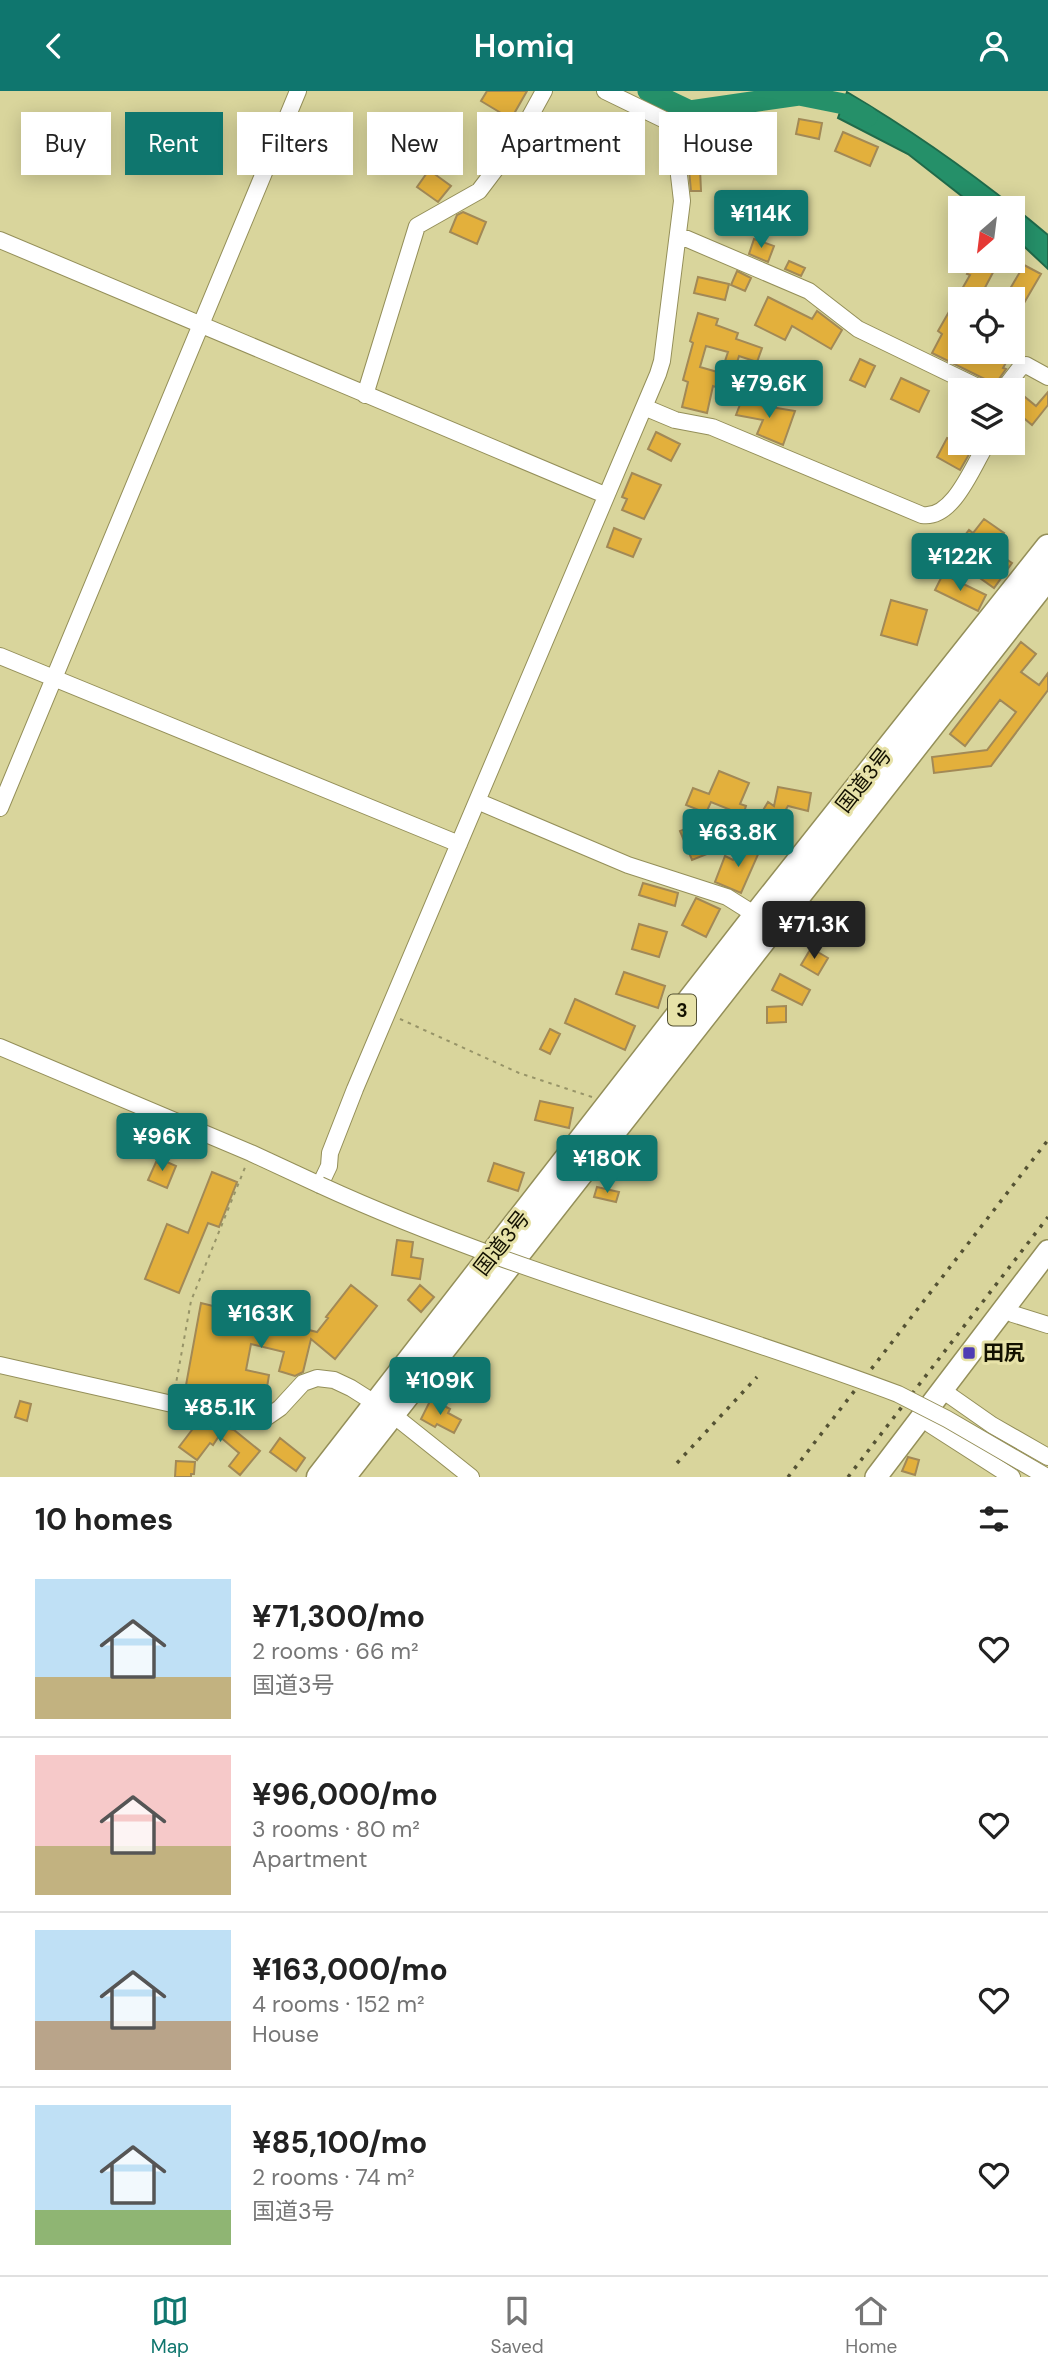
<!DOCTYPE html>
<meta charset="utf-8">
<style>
:root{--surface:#fff;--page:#f6f6f6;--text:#222;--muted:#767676;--line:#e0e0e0;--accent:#0f766e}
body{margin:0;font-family:"DM Sans","Noto Sans JP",sans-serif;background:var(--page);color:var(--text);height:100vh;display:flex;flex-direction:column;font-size:26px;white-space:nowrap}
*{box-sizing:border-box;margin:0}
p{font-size:23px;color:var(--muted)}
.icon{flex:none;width:38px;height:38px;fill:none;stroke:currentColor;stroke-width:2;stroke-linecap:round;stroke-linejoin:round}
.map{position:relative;height:1386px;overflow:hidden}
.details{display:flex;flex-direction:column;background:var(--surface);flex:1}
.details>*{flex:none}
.top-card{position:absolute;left:21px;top:21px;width:1006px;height:63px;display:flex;gap:14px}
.needle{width:46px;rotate:208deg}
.fabs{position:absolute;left:948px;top:105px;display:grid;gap:14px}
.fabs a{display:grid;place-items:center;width:77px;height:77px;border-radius:0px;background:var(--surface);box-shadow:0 4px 18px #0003;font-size:35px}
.price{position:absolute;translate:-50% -60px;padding:0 16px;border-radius:7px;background:var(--accent);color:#fff;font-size:23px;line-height:46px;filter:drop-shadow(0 2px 4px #0008)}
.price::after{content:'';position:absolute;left:50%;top:42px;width:21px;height:16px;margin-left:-10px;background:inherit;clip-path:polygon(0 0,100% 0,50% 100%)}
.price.selected{background:#222;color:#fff}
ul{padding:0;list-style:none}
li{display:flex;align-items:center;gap:21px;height:175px;padding:0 35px}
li+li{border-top:2px solid var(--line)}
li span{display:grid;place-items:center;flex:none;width:196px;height:140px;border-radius:0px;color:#555}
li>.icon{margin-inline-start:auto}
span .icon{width:84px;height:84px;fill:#fffc;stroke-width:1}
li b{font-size:30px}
h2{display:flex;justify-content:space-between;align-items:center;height:84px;padding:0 35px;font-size:30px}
.pill{padding:0 24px;border-radius:0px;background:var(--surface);box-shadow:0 4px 18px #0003;font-size:24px;line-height:63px}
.pill.selected{background:var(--accent);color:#fff}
header{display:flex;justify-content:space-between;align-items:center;height:91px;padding:0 35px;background:var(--accent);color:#fff;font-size:32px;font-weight:600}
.menu{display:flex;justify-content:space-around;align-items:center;height:98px;border-top:2px solid var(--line);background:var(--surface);font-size:19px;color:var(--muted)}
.menu a{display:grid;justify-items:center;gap:4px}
.menu .selected{color:var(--accent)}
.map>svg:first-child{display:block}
.water{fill:#259069;stroke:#206a4a;stroke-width:2}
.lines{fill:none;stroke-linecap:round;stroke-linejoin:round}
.river{stroke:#259069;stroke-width:21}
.building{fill:#e3b03c;stroke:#a28956;stroke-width:2;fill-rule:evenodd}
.minor-casing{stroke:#948f59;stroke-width:18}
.major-casing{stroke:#948f59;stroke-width:24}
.highway-casing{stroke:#948f59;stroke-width:27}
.path{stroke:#979468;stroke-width:2;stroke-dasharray:3.5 5;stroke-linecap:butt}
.minor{stroke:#fff;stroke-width:16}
.major{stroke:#fff;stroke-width:21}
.highway{stroke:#fff;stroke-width:24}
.rail{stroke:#555334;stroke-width:3.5;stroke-dasharray:3.5 7;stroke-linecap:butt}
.minor-bridge-casing{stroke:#948f59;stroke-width:18;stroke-linecap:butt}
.minor-bridge{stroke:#fff;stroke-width:16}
.poi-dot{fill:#4f3cb3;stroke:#e7e2a8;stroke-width:2.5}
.labels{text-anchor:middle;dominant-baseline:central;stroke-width:6;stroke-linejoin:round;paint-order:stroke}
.shield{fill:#e7e2a8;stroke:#535032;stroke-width:2}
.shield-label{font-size:19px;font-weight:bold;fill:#131100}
.street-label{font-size:21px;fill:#131100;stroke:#e7e2a8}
.poi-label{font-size:21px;font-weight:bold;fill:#131100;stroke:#e7e2a8;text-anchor:start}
</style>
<header><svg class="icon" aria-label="back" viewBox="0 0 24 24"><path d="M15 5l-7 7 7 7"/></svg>Homiq<svg class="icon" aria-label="person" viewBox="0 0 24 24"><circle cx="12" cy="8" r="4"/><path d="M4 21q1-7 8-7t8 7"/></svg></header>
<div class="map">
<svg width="1048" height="1386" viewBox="0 0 1048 1386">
<rect width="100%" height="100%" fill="#d9d59c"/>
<!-- water -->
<path class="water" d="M847,1C918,43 985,91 1048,144V178L1013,145V117H977L908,63L838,27Z"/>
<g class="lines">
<!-- river -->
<path class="river" d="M648,0L690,20L799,4L844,13L867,26"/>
</g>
<!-- building -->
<path class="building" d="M487,0H527L511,28L481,10Z
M799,28L822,32L819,48L796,43Z
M843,41L878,56L870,75L835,60Z
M700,78L701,100H691L689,79Z
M429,79L451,95L438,111L417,96Z
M463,121L486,131L477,153L450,141L457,124Z
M754,148L774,155L768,171L749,163Z
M789,170L805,177L801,185L785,178Z
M973,170H999L979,208H961V261H1012L1003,277L1006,278L994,295L989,290L932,262L942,243L938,240L970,184L967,183Z
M1024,174L1041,183L1013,231V208H1004Z
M737,180L751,187L745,200L731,194Z
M698,186L729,193L725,209L694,202Z
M768,206L812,228L817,220L842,239L831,258L792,235L785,249L755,234Z
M698,222L718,228L716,234L738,242L736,248L762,257L757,271L739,265L728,300L713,295L707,322L682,316L688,291L683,289L693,252L690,250ZM706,255L728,261L721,282L700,276Z
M860,268L875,275L865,296L850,289Z
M754,279L773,286L767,301L748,293Z
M804,283L819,287L814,306L799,302Z
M901,287L929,300L919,321L891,308Z
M1048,301V314L1032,334L1013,318V310L1020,302L1036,315Z
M741,311L795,320L783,354L757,343L763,329L736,324Z
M656,341L680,353L671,370L648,358Z
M947,347L971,360L960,379L937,366Z
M632,382L661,394L644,428L622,419L627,408L622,406Z
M984,428L1004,442L991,458L1012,472L994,497L949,465L969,439L973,442Z
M614,437L641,448L633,466L607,456Z
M943,483L986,504L978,520L935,499Z
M891,509L927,519L917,554L881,544Z
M1021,551L1036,563L1021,581L1039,594L1048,582V599L991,675L934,682L932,666L987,659L1016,621L1000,609L965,655L950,643Z
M719,680L749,692L740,713L746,715L743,724L711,711L706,722L686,714L693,697L709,703Z
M778,696L811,702L808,720L788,715L768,749L751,739L768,711L774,715Z
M696,734L707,763L692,769L680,740Z
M742,754L760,759L741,802L715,791L725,765L733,769Z
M643,792L678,802L675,815L639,804Z
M696,807L720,818L706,846L682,834Z
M639,833L667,841L659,866L632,858Z
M816,834L838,839L836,851L814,847Z
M811,857L828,867L818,884L801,874Z
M624,881L665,895L658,917L616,903Z
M780,883L810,899L802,914L772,899Z
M575,908L635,935L625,959L565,932Z
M786,915V931L767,932V916Z
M550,938L560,943L550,963L540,958Z
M540,1010L573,1017L569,1037L535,1029Z
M160,1068L176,1075L167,1097L148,1089L156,1071L158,1072Z
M494,1072L524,1082L518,1100L488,1090Z
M212,1081L237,1091L219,1136L208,1132L179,1202L145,1188L167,1133L188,1142Z
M597,1096L619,1101L616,1111L594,1106Z
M397,1149L413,1151L411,1166L423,1168L420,1188L392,1184Z
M351,1194L377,1215L335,1268L311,1248L303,1281L295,1285L279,1280L284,1261L251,1253L246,1279L269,1284L264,1315L248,1319L226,1317L184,1305L201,1212L317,1241L328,1227L326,1226Z
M420,1194L434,1206L421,1221L408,1209Z
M431,1308L450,1318L448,1322L461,1329L454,1342L437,1333L435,1336L421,1328Z
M20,1310L31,1313L27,1330L15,1326Z
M198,1331L234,1339L260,1360L240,1384L229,1375L239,1362L219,1345L213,1354L210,1352L197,1369L179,1356Z
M280,1347L305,1367L296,1380L270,1361Z
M908,1366L919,1369L915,1384L902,1380Z
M176,1370L195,1371L194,1383H191V1386H175Z"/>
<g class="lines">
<defs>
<path id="minor" d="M678,144L809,200L858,238L984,299
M0,149L605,404
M1003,299L1020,277L1026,274L1048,286
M365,304L417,135L479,100L516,51L544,0
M644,316L675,329L712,336L922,424C953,429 973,375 987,352
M0,565L459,753
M477,710L628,774L727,806L762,828
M0,717L298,0
M0,956L251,1062L320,1094L329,1075L330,1062L355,998L658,283L662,270L682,110L673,33L605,0
M1004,1217L1013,1223L1048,1234
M0,1274L172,1313L224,1327L249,1330L267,1326L280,1317L303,1292L317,1287L334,1289L351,1297L392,1323L471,1386
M942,1299L992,1334L1048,1366
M931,1334L1012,1386"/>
<path id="major" d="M876,1386L1048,1160"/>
<path id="highway" d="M319,1386L756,824L1048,456
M343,1386L1048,486"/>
</defs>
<!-- minor casing -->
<use href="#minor" class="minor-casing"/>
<!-- major casing -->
<use href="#major" class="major-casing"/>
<!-- highway casing -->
<use href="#highway" class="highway-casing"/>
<!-- path -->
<path class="path" d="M400,928L519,982L592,1006
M175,1298L191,1210L246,1074"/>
<!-- minor -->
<use href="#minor" class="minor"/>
<!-- major -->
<use href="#major" class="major"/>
<!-- highway -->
<use href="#highway" class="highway"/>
<!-- rail -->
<path class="rail" d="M677,1372L757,1286
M788,1386L1048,1049
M848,1386L1048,1126"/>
<defs>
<path id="minor-bridge" d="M320,1094C507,1180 707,1231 898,1303L947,1328L1047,1386"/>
</defs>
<!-- minor-bridge casing -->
<use href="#minor-bridge" class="minor-bridge-casing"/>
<!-- minor-bridge -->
<use href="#minor-bridge" class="minor-bridge"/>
</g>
<!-- markers -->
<rect class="poi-dot" x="962" y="1255" width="14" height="14" rx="3.5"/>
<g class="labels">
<!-- shield labels -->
<rect class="shield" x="668" y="903.5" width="28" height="31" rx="5"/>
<g class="shield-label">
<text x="682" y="919">3</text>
</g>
<!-- street labels -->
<g class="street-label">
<text transform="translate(864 689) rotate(-52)">国道3号</text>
<text transform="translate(502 1152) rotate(-52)">国道3号</text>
</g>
<!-- poi labels -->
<g class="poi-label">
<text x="983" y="1262">田尻</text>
</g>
</g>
</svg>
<div class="fabs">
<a><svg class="needle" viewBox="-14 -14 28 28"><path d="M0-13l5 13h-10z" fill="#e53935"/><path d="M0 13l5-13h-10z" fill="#767676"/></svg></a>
<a><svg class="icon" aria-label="locate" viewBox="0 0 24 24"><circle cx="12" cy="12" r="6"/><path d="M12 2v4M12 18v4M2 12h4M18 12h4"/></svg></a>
<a><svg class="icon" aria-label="layers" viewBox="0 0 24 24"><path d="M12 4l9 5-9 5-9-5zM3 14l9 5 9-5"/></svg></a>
</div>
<b class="price" style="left:761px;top:159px">¥114K</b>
<b class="price" style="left:769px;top:329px">¥79.6K</b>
<b class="price" style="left:960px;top:502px">¥122K</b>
<b class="price" style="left:738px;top:778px">¥63.8K</b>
<b class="price selected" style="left:814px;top:870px">¥71.3K</b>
<b class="price" style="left:162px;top:1082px">¥96K</b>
<b class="price" style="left:607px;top:1104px">¥180K</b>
<b class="price" style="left:261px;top:1259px">¥163K</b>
<b class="price" style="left:440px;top:1326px">¥109K</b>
<b class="price" style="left:220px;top:1353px">¥85.1K</b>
<div class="top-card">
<a class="pill">Buy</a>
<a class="pill selected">Rent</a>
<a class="pill">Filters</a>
<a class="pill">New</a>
<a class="pill">Apartment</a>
<a class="pill">House</a>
</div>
</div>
<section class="details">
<h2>10 homes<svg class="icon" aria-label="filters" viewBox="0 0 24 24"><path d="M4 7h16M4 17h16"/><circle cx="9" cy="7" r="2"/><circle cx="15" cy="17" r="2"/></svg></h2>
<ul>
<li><span style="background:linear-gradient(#bfe0f5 70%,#c2b280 0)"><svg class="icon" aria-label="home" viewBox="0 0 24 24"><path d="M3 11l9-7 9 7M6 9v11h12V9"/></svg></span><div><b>¥71,300/mo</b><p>2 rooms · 66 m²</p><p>国道3号</p></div><svg class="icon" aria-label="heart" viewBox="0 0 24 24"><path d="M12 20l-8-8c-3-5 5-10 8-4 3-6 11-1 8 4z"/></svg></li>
<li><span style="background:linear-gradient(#f6c9c9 65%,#c2b280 0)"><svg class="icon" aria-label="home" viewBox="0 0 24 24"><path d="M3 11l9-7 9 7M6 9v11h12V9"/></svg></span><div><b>¥96,000/mo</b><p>3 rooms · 80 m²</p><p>Apartment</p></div><svg class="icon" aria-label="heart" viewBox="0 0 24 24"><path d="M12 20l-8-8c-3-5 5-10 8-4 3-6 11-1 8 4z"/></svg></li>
<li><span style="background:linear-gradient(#bfe0f5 65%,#b9a48a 0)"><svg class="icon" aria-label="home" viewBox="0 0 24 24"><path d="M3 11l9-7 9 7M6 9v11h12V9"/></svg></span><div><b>¥163,000/mo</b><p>4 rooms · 152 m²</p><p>House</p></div><svg class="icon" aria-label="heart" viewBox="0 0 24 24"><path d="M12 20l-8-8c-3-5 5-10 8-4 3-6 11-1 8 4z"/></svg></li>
<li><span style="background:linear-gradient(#bfe0f5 75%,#8fb573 0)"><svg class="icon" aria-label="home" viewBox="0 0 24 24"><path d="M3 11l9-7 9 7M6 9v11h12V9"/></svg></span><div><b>¥85,100/mo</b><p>2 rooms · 74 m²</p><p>国道3号</p></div><svg class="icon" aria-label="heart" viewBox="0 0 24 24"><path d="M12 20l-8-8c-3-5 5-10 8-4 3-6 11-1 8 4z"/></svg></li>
</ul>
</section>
<nav class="menu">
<a class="selected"><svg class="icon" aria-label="map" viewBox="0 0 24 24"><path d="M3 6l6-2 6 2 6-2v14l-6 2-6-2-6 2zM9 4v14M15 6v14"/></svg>Map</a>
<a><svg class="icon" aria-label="saved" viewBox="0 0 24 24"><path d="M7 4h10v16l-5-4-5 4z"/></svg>Saved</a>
<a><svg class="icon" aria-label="home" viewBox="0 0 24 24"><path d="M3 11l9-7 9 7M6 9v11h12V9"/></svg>Home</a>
</nav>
